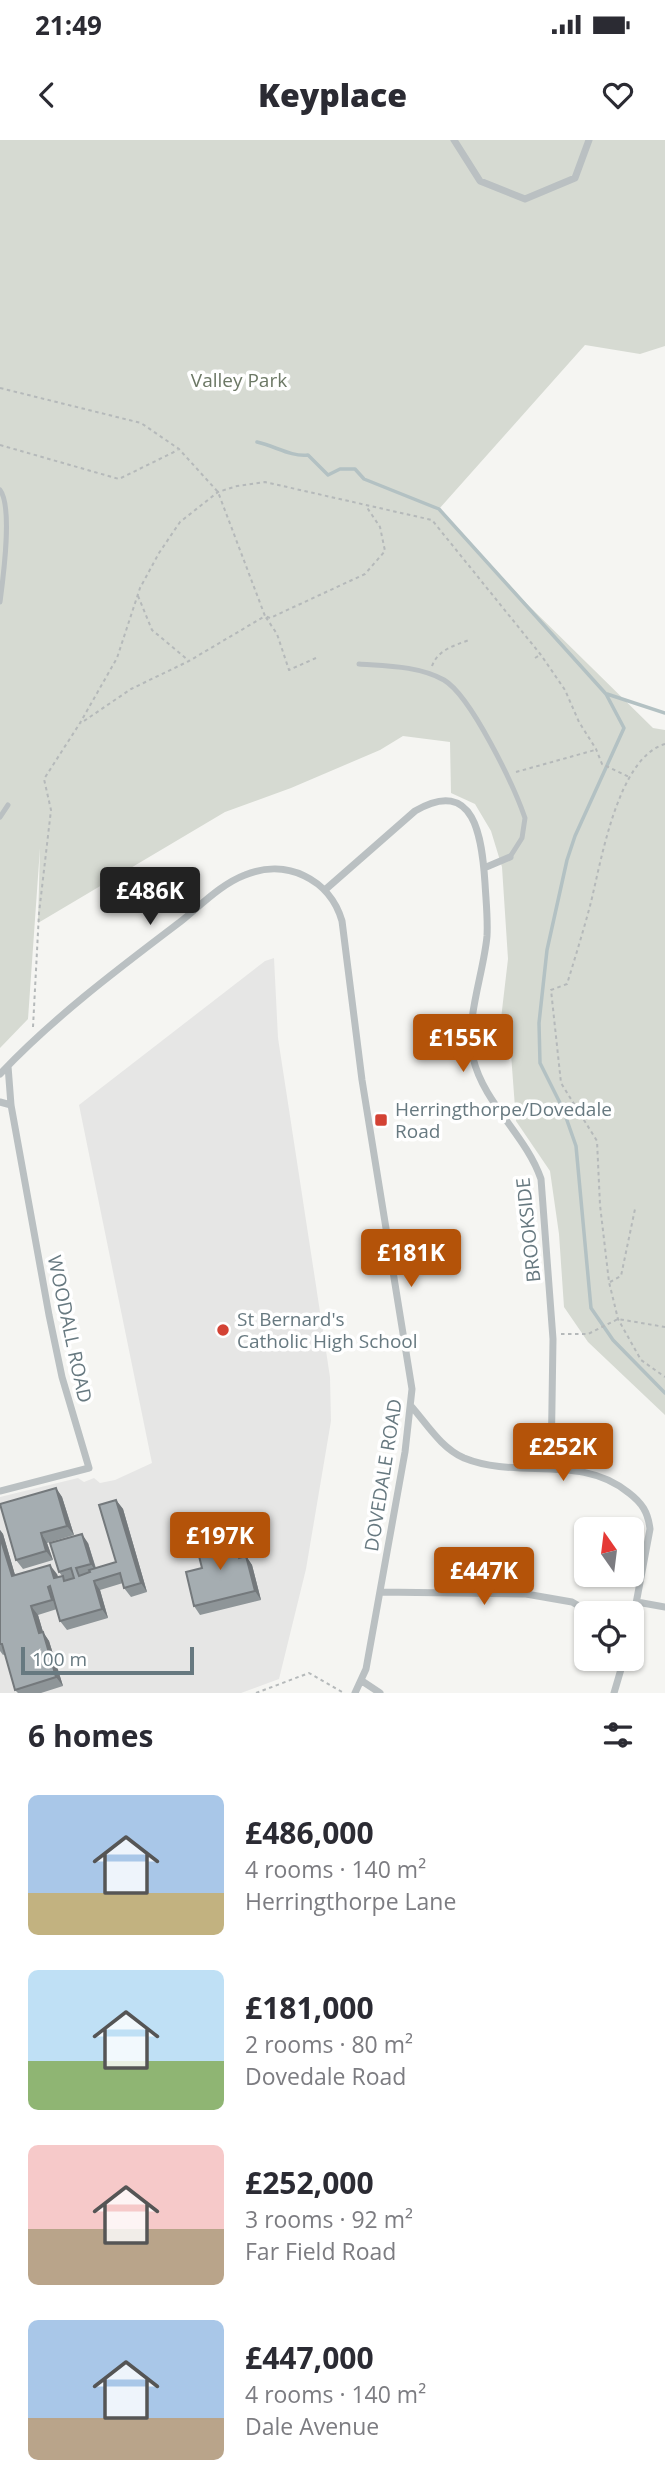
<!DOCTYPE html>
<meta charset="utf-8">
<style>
:root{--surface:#fff;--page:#f7f7f7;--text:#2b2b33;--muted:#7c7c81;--accent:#b45309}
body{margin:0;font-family:"Open Sans",sans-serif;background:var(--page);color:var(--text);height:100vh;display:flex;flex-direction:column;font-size:26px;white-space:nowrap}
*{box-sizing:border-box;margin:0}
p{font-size:23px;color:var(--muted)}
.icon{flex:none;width:38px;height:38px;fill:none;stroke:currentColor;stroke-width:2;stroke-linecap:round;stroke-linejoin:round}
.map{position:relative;height:1553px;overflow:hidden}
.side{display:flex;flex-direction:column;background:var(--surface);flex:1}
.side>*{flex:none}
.needle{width:46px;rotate:346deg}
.tools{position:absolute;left:574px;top:1377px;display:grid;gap:14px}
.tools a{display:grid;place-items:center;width:70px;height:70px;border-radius:10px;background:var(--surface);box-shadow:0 2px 5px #0004;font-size:35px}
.scale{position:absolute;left:21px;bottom:18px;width:173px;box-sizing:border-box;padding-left:7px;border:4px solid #677980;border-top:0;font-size:19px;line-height:24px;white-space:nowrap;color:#677980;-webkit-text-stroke:5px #fff;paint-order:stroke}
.price{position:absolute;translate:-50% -60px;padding:0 16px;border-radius:7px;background:var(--accent);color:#fff;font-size:23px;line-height:46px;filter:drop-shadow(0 2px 4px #0008)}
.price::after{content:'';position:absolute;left:50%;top:42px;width:21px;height:16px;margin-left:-10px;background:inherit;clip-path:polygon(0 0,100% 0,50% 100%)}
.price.current{background:#222;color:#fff}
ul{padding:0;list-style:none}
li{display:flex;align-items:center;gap:21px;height:175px;padding:0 28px}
li span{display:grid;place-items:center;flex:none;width:196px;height:140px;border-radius:10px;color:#555}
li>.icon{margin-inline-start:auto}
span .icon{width:84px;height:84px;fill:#fffc;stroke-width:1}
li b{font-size:30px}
h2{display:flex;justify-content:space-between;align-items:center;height:84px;padding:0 28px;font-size:30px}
.status{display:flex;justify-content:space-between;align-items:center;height:49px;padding:0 35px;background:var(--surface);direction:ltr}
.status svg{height:19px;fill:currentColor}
header{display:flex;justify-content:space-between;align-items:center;height:91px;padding:0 28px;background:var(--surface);font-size:32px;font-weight:800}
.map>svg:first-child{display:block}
.built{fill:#e6e6e5}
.green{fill:#d6dad2}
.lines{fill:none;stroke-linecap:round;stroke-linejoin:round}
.stream{stroke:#b3c1c3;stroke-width:3.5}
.path{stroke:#b5b9ba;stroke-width:2;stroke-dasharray:3.5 3.5;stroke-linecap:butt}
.lane{stroke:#bac0c2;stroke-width:5}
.street{stroke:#bac0c2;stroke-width:7}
.wall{fill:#8e9598}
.shaded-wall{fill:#74797c}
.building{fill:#a5adb1;stroke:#74797c;stroke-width:2}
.poi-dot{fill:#d34234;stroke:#fff;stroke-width:2.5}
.labels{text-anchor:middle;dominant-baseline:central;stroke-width:7;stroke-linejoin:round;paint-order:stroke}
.park-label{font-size:19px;fill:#6c7865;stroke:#fff}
.poi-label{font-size:19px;fill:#677980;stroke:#fff;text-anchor:start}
.street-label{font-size:19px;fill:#677980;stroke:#fff}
</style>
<div class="status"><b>21:49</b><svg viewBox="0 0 49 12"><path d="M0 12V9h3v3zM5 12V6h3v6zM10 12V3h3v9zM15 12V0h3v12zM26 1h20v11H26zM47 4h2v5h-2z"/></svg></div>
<header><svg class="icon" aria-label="back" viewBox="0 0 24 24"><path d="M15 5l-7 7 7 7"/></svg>Keyplace<svg class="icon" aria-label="heart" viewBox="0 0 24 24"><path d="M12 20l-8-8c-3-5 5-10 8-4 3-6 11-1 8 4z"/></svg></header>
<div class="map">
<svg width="665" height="1553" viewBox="0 0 665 1553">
<rect width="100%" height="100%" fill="#f5f5f2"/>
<!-- built -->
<path class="built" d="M274,818L278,898L330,1237L331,1281L306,1429L279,1539L241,1553H0V1357L78,1338L84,1342L94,1338L100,1343L115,1340L152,1323L79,965L265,821Z"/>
<!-- green -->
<path class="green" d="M0,0H665V206L640,214L585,205L439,369L527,464L653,588L665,590V1275L588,1202L564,1167L559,1094L550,1031L516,981L511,914L499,896L508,819L502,727L491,691L475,664L451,653L450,602L403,596L380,610L291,648L225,672L38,783L40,708L28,879L0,908Z"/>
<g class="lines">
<!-- stream -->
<path class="stream" d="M257,302C275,306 291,317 308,315L328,335L340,329H355L364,339L439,369L606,554L624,588L575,696L567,720L547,810L539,883L540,923L563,969L576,1006L591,1168L613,1200L665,1253
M607,554L665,573"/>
<!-- path -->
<path class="path" d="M0,248L141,283L179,309L218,352L265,476L189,521L131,549L81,583
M0,305L119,339L178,310
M138,456L152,490L189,521
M316,518L289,530L277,494L265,476L270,478L365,434L385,411L380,387L366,366
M535,518L540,515
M432,526C438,510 453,506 469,500
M665,604C617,618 601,723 590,766C583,792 575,818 567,844L551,850L561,943L597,1001L600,1065L609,1142L618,1179L641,1220L665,1237
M516,632L595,610
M33,887L39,773L51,670L44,639L80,583L117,518L140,448L159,413L180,382L218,352L237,346L265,342L432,380L541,515L565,550L579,582L596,609L602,624L629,637
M610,1142L621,1136L635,1069
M561,1194H588L618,1179L665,1187
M256,1553L309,1533L344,1553"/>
<!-- lane -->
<path class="lane" d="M0,350C13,367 3,439 0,462
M359,524C387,526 419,526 444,540C471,556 514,646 525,678L522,698L510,717
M0,677L8,665"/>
<!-- street -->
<path class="street" d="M454,0L480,41L525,59L575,38L589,0
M484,728L510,717
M326,749L415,671C475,636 482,698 485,743C486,761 488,779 487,796C484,832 464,884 473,918C484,964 526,995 541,1039L553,1199L551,1328
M0,934C54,877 118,829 180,782C200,766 221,744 245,735C286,718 330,739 342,781L362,940L412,1249L405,1312L366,1529L355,1553
M0,962L11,965
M411,1266C427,1284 441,1308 464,1318C518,1340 581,1313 629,1353C642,1363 648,1372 650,1389L632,1485
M0,1351L89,1328L62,1237L49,1175L11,965L8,926
M380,1452L526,1454L572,1462L593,1474
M637,1462L665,1467
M362,1541L380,1553
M614,1553L624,1519"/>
</g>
<!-- wall -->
<path class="wall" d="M56,1348L62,1357L74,1395L47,1403L53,1420L23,1429L16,1420Z
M116,1360L123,1369L147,1452L131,1457L124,1448L123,1443L100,1450L108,1478L67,1490L60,1481L57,1469L38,1475L43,1492L49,1501L63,1546L41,1553H18L15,1550L5,1514L3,1515L0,1511V1390L3,1394L15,1435L57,1434L58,1437L62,1436L59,1432L88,1403L96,1428L116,1422Z
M239,1404L243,1417L246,1416L252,1425L261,1460L200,1475L194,1466L202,1428Z"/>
<!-- shaded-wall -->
<path class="shaded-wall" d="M56,1348L62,1357L74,1395L67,1386Z
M116,1360L123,1369L147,1452L141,1443Z
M0,1390L3,1394L18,1445L12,1436L0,1397Z
M41,1393L47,1403L53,1420L46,1411Z
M82,1394L88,1403L97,1433L91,1424Z
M233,1395L239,1404L245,1427L239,1418Z
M246,1416L252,1425L261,1460L255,1451Z
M50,1425L57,1434L61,1447L54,1438Z
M94,1441L100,1450L108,1478L102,1469Z
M31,1466L38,1475L46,1502L39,1493Z
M43,1492L49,1501L63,1546L56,1537Z"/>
<!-- building -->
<path class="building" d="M56,1348L67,1386L41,1393L46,1411L16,1420L0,1364Z
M116,1360L141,1443L124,1448L120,1433L94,1441L102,1469L60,1481L50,1446L48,1447L52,1460L31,1466L39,1493L43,1492L56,1537L15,1550L2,1504H0V1397L12,1436L50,1425L54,1438L63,1436L64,1441L74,1438L71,1428L59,1432L50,1403L82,1394L91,1424L76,1428L79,1436L90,1432L89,1430L116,1422L99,1365Z
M233,1395L239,1418L246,1416L255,1451L194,1466L186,1432L202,1428L196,1404Z"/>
<!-- markers -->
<g class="poi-dot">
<rect x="374" y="973" width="14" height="14" rx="3.5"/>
<circle cx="223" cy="1190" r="7"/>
</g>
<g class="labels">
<!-- park labels -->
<g class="park-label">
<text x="239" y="240">Valley Park</text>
</g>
<!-- poi labels -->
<g class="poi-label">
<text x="395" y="969">Herringthorpe/Dovedale<tspan x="395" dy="22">Road</tspan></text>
<text x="237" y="1179">St Bernard's<tspan x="237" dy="22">Catholic High School</tspan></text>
</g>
<!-- street labels -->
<g class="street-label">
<text transform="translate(528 1090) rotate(-96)">BROOKSIDE</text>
<text transform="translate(70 1189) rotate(78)">WOODALL ROAD</text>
<text transform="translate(383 1335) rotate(-81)">DOVEDALE ROAD</text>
</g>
</g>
</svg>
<div class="tools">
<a><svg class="needle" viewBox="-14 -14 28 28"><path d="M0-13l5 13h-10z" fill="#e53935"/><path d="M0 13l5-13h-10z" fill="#7c7c81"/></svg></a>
<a><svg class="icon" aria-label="locate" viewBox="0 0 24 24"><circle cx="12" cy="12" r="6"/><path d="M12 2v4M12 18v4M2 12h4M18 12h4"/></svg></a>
</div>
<div class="scale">100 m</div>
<b class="price current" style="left:150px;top:787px">£486K</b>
<b class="price" style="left:463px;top:934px">£155K</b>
<b class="price" style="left:411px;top:1149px">£181K</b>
<b class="price" style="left:563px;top:1343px">£252K</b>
<b class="price" style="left:220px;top:1432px">£197K</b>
<b class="price" style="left:484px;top:1467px">£447K</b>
</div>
<section class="side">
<h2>6 homes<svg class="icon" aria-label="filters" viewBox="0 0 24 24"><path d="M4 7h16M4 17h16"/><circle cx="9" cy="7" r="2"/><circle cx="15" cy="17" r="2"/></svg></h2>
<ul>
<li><span style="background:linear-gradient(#a9c7e8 70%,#c2b280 0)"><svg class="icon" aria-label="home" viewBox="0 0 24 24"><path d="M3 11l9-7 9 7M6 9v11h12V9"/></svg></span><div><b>£486,000</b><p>4 rooms · 140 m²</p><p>Herringthorpe Lane</p></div></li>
<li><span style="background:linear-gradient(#bfe0f5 65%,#8fb573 0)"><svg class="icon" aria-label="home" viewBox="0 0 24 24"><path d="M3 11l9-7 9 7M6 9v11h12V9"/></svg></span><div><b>£181,000</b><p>2 rooms · 80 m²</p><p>Dovedale Road</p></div></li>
<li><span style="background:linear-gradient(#f6c9c9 60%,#b9a48a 0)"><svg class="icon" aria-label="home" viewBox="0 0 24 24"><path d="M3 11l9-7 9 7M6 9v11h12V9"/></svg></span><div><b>£252,000</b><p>3 rooms · 92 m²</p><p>Far Field Road</p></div></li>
<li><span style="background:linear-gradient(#a9c7e8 70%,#b9a48a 0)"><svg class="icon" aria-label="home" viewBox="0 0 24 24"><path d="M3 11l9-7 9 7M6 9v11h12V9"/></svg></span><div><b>£447,000</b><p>4 rooms · 140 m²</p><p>Dale Avenue</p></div></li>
</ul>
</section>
